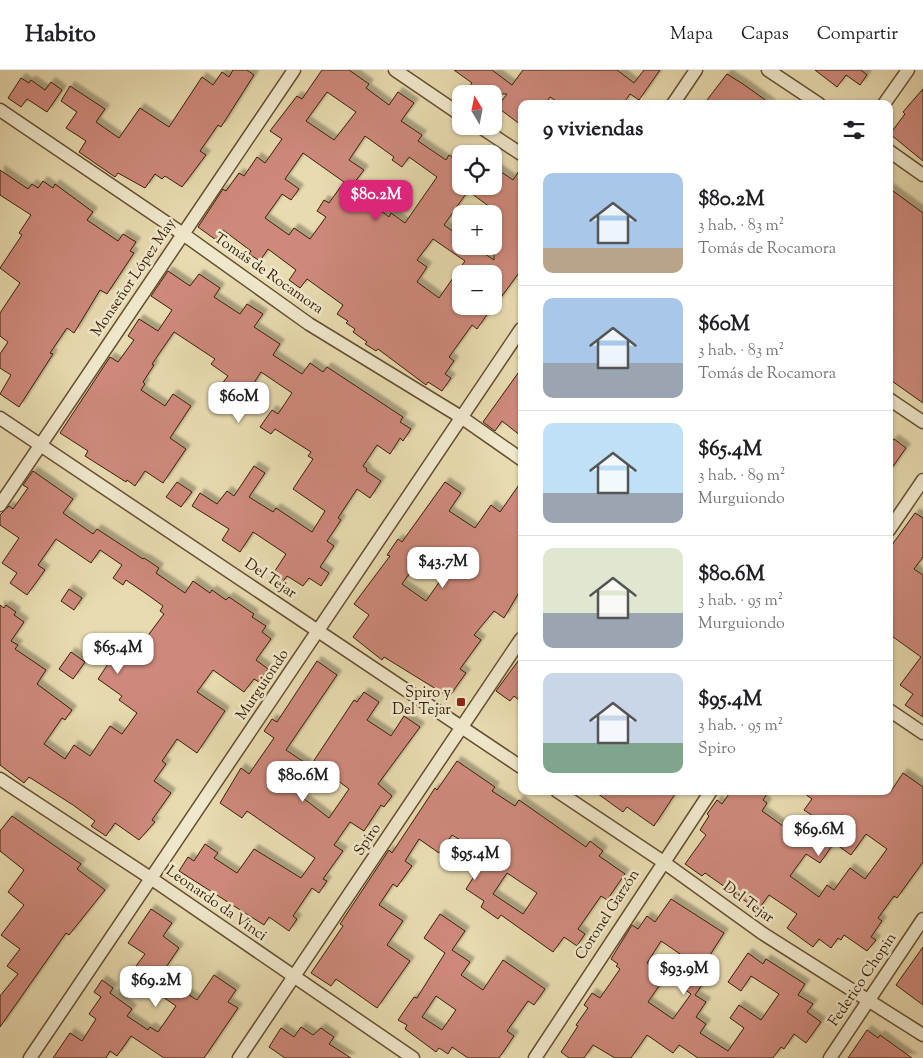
<!DOCTYPE html>
<html lang="es">
<meta charset="utf-8">
<style>
:root{--surface:#fff;--page:#f6f6f6;--text:#202124;--muted:#757577;--line:#e0e0e0;--accent:#db2777}
body{margin:0;font-family:"Sorts Mill Goudy",serif;background:var(--page);color:var(--text);height:100vh;display:flex;flex-direction:column;font-size:19px;white-space:nowrap}
*{box-sizing:border-box;margin:0}
p{font-size:16px;color:var(--muted)}
.icon{flex:none;width:28px;height:28px;fill:none;stroke:currentColor;stroke-width:2;stroke-linecap:round;stroke-linejoin:round}
.map{position:relative;flex:1;overflow:hidden}
.details{position:absolute;left:518px;top:30px;width:375px;height:695px;display:flex;flex-direction:column;background:var(--surface);border-radius:10px;box-shadow:0 1px 4px #0004}
.details>*{flex:none}
.needle{width:32px;rotate:350deg}
.fabs{position:absolute;left:452px;top:15px;display:grid;gap:10px}
.fabs a{display:grid;place-items:center;width:50px;height:50px;border-radius:10px;background:var(--surface);box-shadow:0 1px 4px #0004;font-size:25px}
.price{position:absolute;translate:-50% -42px;padding:0 11px;border-radius:10px;background:#fff;color:#222;font-size:16px;line-height:32px;filter:drop-shadow(0 1px 2px #0008)}
.price::after{content:'';position:absolute;left:50%;top:30px;width:15px;height:11px;margin-left:-8px;background:inherit;clip-path:polygon(0 0,100% 0,50% 100%)}
.price.on{background:var(--accent);color:#fff}
ul{padding:0;list-style:none}
li{display:flex;align-items:center;gap:15px;height:125px;padding:0 25px}
li+li{border-top:1px solid var(--line)}
li span{display:grid;place-items:center;flex:none;width:140px;height:100px;border-radius:10px;color:#555}
li>.icon{margin-inline-start:auto}
span .icon{width:60px;height:60px;fill:#fffc;stroke-width:1}
li b{font-size:21px}
h2{display:flex;justify-content:space-between;align-items:center;height:60px;padding:0 25px;font-size:21px}
header{display:flex;align-items:center;gap:30px;box-sizing:border-box;height:70px;padding:0 25px;background:var(--surface);border-bottom:1px solid var(--line)}
header strong{font-size:24px}
nav{display:flex;gap:28px;margin-inline-start:auto;font-size:18px}
.map>svg:first-child{display:block}
.building{fill:#ce897c;stroke:#392006;fill-rule:evenodd;filter:url(#shadow)}
.lines{fill:none;stroke-linecap:round;stroke-linejoin:round}
.street-casing{stroke:#654f30;stroke-width:15}
.street{stroke:#f0e8cc;stroke-width:12}
.poi-dot{fill:#8f2418;stroke:#f0e8cc;stroke-width:2}
.labels{text-anchor:middle;dominant-baseline:central;stroke-width:5;stroke-linejoin:round;paint-order:stroke}
.street-label{font-size:15px;fill:#392006;stroke:#f0e8cc}
.poi-label{font-size:15px;fill:#392006;stroke:#f0e8cc;text-anchor:end}
</style>
<header>
<strong>Habito</strong>
<nav><a>Mapa</a><a>Capas</a><a>Compartir</a></nav>
</header>
<div class="map">
<svg width="923" height="988" viewBox="0 0 923 988">
<defs>
<filter id="shadow"><feDropShadow dx="4.5" dy="-4.5" stdDeviation="1" flood-color="#0004"/></filter>
</defs>
<rect width="100%" height="100%" fill="#e8dbb0"/>
<filter id="stains"><feTurbulence type="fractalNoise" baseFrequency=".004" numOctaves="4"/><feColorMatrix values="0 0 0 0 .2 0 0 0 0 .09 0 0 0 0 .02 0 0 0 .5 -.17"/></filter>
<radialGradient id="worn" r=".72"><stop offset=".6" stop-color="#630" stop-opacity="0"/><stop offset="1" stop-color="#630" stop-opacity=".3"/></radialGradient>
<!-- building -->
<path class="building" d="M233,0H247L254,5L221,57L218,55L200,81L206,85L182,117L165,106L162,109L155,104L145,118L118,103L115,107L79,82L86,71L66,58L77,42L61,31L70,16L105,39L96,52L119,68L140,38L169,57L202,7L213,15L222,2L229,7Z
M322,0H349L369,14L366,18L389,35L398,22L414,33L401,51L422,65L418,71L446,90L449,85L461,94V116H494V97L513,110L521,98V200L494,237V204H461V236H493L477,259L472,255L449,287L454,291L445,304L451,308L442,321L428,312L426,315L378,279L376,281L365,274L367,272L353,262L355,259L346,253L348,251L337,244L343,235L307,209L300,218L289,210L296,200L268,179L260,191L249,184L251,181L223,160L216,170L198,157L223,119L226,121L239,103L244,106L257,87L265,93L282,69L270,61L297,26L302,29ZM327,22L356,42L334,70L306,51ZM365,66L394,87L392,90L402,97L409,87L437,107L405,153L391,143L389,147L344,112L329,133L324,130L317,141L326,147L310,169L294,158L289,165L265,148L282,124L291,130L299,119L285,109L303,83L351,117L364,100L349,90ZM468,121L494,140V190L473,176H461V167L444,155ZM433,169L465,191L439,228L417,212L427,197L417,190Z
M454,0H492L512,15L523,0H617L634,13L644,0H660L639,30L630,24L623,34H561L550,27L545,34H521V55L497,37L507,24H464L472,13Z
M815,0H861L867,5L860,15L846,5L837,17Z
M727,4L743,14L771,34H704Z
M21,8L29,13L31,10L45,20L51,12L62,20L47,42L27,29L21,37L8,28Z
M923,19V91L890,64L905,44L903,42Z
M0,100L28,119L32,114L38,118L43,111L53,118L55,114L93,142L87,150L118,171L123,164L136,172L130,181L134,183L107,224L100,220L74,263L67,258L50,283L53,284L19,337L0,324L11,305L0,298V284L8,272L0,266V243L20,213L0,198L22,165L19,163L31,145L0,125Z
M889,118L923,143V333L889,309Z
M168,201L190,216L199,204L220,218L214,227L240,244L247,234L263,244L254,257L280,274L273,285L302,304L310,293L323,302L327,297L403,347L400,352L411,359L403,371L400,368L390,384L377,375L363,396L367,399L366,401L381,411L370,428L357,419L338,448L341,450L327,471L334,476L320,497L329,503L321,516L309,508L303,516L287,506L279,517L269,510L286,484L253,462L240,482L222,470L229,459L192,436L200,423L217,434L227,421L234,426L254,396L265,403L249,427L273,442L276,438L312,462L325,441L293,419L313,389L308,386L311,382L275,359L271,364L260,357L272,340L278,344L292,323L261,302L243,330L221,315L228,306L211,294L215,289L174,262L152,294L154,295L143,312L145,314L141,320L165,336L173,324L191,336L170,368L186,379L163,413L145,401L135,416L127,410L126,412L85,386L88,381L60,363L110,287L118,292L134,270L128,266L139,249L158,261L172,240L151,226Z
M521,299V366L502,351L495,361L483,352Z
M894,369L906,378L889,402V375Z
M33,401L73,429L63,443L93,464L97,459L143,489L144,488L159,498L156,503L185,523L193,511L210,523L212,520L226,530L229,527L254,544L252,547L266,556L262,562L271,569L256,590L268,599L259,612L254,609L244,622L213,600L197,622L225,641L197,683L177,669L162,691L166,694L154,711L171,723L152,750L155,752L139,770L115,753L106,766L91,756L95,751L73,735L29,707L24,713L0,695V535L4,538L6,535L16,542L14,545L24,552L11,571L18,575L15,579L46,600L37,614L72,640L65,650L62,648L44,674L65,689L74,675L90,686L110,656L122,664L137,643L119,630L122,626L98,609L122,573L135,583L164,544L160,541L163,536L148,525L126,510L123,515L113,508L122,495L100,480L91,493L56,469L38,495L45,500L27,525L10,513L17,503L2,493L19,468L0,455V445L9,436L13,439L28,418L23,415Z
M177,412L192,422L181,437L166,427Z
M445,412L461,423L449,441L475,458L491,435L500,442L521,412V519L504,548L494,541L474,565L481,570L460,599L466,603L449,627L384,587L382,590L353,567L369,545L354,534L390,486L387,485L398,469L402,472ZM416,494L440,511L426,531L402,514Z
M915,443L923,448V487L914,499L923,505V647L905,635L913,624L900,615L921,587L889,564V479Z
M69,519L82,528L74,540L61,531Z
M71,582L85,592L73,609L59,599Z
M521,587V632L514,626L510,631L496,621Z
M317,591L337,605L286,680L307,694L290,718L329,748L349,719L313,692L354,630L357,632L364,622L379,632L367,650L391,666L404,646L420,657L378,714L392,726L384,737L381,735L364,761L350,752L334,775L343,781L323,809L327,811L319,823L312,818L293,846L297,849L289,861L269,847L264,855L179,801L188,787L194,791L205,774L218,783L214,788L237,803L254,779L301,808L315,788L247,741L242,748L220,733L241,698L249,704L274,668L264,661L272,649L277,652Z
M457,691L495,717L492,721L515,736L519,730L586,777L590,771L603,781L599,786L625,804L607,830L601,826L578,859L585,864L577,876L564,867L553,882L501,845L498,849L481,837L484,831L466,819L487,786L452,765L439,783L419,769L405,791L412,796L397,817L393,814L379,835L403,851L387,875L410,891L377,938L336,909L331,916L311,903L343,856L340,854L389,780L392,783L435,718L437,720ZM507,803L537,823L523,844L493,824Z
M903,703L923,717V792L897,828L894,826L878,848L882,851L871,867L876,870L867,881L844,865L841,870L838,868L831,878L819,869L813,877L787,858L797,844L769,825L758,840L705,803L702,806L685,794L706,765L700,760L709,746L707,744L717,730L722,734L731,721H769L763,730L767,733L762,741L801,769L816,748L804,740L812,729L801,721H891ZM866,764L887,779L865,809L850,798L834,820L827,815L819,827L790,806L806,784L820,793L834,773L851,785Z
M594,721H677L654,756L627,737L623,742Z
M12,746L81,794L77,799L105,820L69,865L66,863L0,957V926L18,904L7,896L20,879L1,865L24,835L8,822L24,800L0,781V761Z
M671,829L724,863L696,907L704,912L695,925L706,932L696,947L706,954L700,963L728,981L744,958L730,948L739,935L761,950L779,924L751,906L741,921L728,912L748,883L763,894L766,889L805,914L798,925L813,934L807,942L821,952L806,973L794,964L784,979L781,977L773,988H698L679,975L673,983L647,965L631,988H615L593,975L584,988H569L561,982L578,956L576,955L588,938L584,935L592,923L600,928L620,899L616,896L618,894L611,889L632,855L638,859L647,846L655,852ZM661,871L686,888L671,910L691,924L673,949L648,932L666,906L647,893Z
M151,839L172,853L163,866L179,878L160,906L197,930L214,905L236,920L228,932L238,938L204,988H164L131,966L117,986L110,981L106,988H53L70,963L82,971L96,949L89,944L101,927L94,922L102,910L113,918L110,923L132,939L127,946L148,960L150,957L158,962L176,936L130,904L145,884L128,873Z
M440,844L465,861L452,880L470,892L461,905L483,920L503,890L545,919L534,935L528,931L507,961L514,966L499,988H468L452,977L448,984L439,978L436,982L405,959L407,955L398,950L414,927L417,928L445,883L424,868ZM436,926L456,940L442,960L422,947Z
M923,877V935L896,915Z
M301,957L313,965L321,958L334,967L329,974L351,988H285L269,977L281,958L294,967Z
M867,960L878,968L880,965L912,988H848Z"/>
<g class="lines">
<defs>
<path id="street" d="M395,0L461,45
M768,0L819,34
M673,34L696,0
M884,34L908,0
M0,40L183,164L309,254L461,347L521,389
M479,56L521,84
M889,81L923,105
M889,329L923,352
M0,348L521,697
M0,435L294,0
M889,460L923,410
M889,640L923,663
M0,709L152,809L413,988
M557,721L662,791L762,863L923,965
M30,988L521,259
M239,988L521,569
M535,988L711,721
M830,988L923,849"/>
</defs>
<!-- street casing -->
<use href="#street" class="street-casing"/>
<!-- street -->
<use href="#street" class="street"/>
</g>
<!-- markers -->
<rect class="poi-dot" x="456" y="627" width="10" height="10" rx="2.5"/>
<g class="labels">
<!-- street labels -->
<g class="street-label">
<text transform="translate(268 204) rotate(35)">Tomás de Rocamora</text>
<text transform="translate(134 208) rotate(-56)">Monseñor López May</text>
<text transform="translate(270 509) rotate(34)">Del Tejar</text>
<text transform="translate(263 615) rotate(-56)">Murguiondo</text>
<text transform="translate(368 770) rotate(-56)">Spiro</text>
<text transform="translate(748 833) rotate(36)">Del Tejar</text>
<text transform="translate(216 834) rotate(35)">Leonardo da Vinci</text>
<text transform="translate(608 845) rotate(-57)">Coronel Garzón</text>
<text transform="translate(863 910) rotate(-56)">Federico Chopin</text>
</g>
<!-- poi labels -->
<g class="poi-label">
<text x="451" y="623">Spiro y<tspan x="451" dy="17">Del Tejar</tspan></text>
</g>
</g>
<rect width="100%" height="100%" filter="url(#stains)"/>
<rect width="100%" height="100%" fill="url(#worn)"/>
</svg>
<div class="fabs">
<a><svg class="needle" viewBox="-14 -14 28 28"><path d="M0-13l5 13h-10z" fill="#e53935"/><path d="M0 13l5-13h-10z" fill="#757577"/></svg></a>
<a><svg class="icon" aria-label="locate" viewBox="0 0 24 24"><circle cx="12" cy="12" r="6"/><path d="M12 2v4M12 18v4M2 12h4M18 12h4"/></svg></a>
<a>+</a>
<a>−</a>
</div>
<b class="price on" style="left:376px;top:152px">$80.2M</b>
<b class="price" style="left:239px;top:354px">$60M</b>
<b class="price" style="left:443px;top:519px">$43.7M</b>
<b class="price" style="left:118px;top:605px">$65.4M</b>
<b class="price" style="left:303px;top:733px">$80.6M</b>
<b class="price" style="left:819px;top:787px">$69.6M</b>
<b class="price" style="left:475px;top:811px">$95.4M</b>
<b class="price" style="left:684px;top:926px">$93.9M</b>
<b class="price" style="left:156px;top:938px">$69.2M</b>
<section class="details">
<h2>9 viviendas<svg class="icon" aria-label="filters" viewBox="0 0 24 24"><path d="M4 7h16M4 17h16"/><circle cx="9" cy="7" r="2"/><circle cx="15" cy="17" r="2"/></svg></h2>
<ul>
<li><span style="background:linear-gradient(#a9c7e8 75%,#b9a48a 0)"><svg class="icon" aria-label="home" viewBox="0 0 24 24"><path d="M3 11l9-7 9 7M6 9v11h12V9"/></svg></span><div><b>$80.2M</b><p>3 hab. · 83 m²</p><p>Tomás de Rocamora</p></div></li>
<li><span style="background:linear-gradient(#a9c7e8 65%,#9aa5b1 0)"><svg class="icon" aria-label="home" viewBox="0 0 24 24"><path d="M3 11l9-7 9 7M6 9v11h12V9"/></svg></span><div><b>$60M</b><p>3 hab. · 83 m²</p><p>Tomás de Rocamora</p></div></li>
<li><span style="background:linear-gradient(#bfe0f5 70%,#9aa5b1 0)"><svg class="icon" aria-label="home" viewBox="0 0 24 24"><path d="M3 11l9-7 9 7M6 9v11h12V9"/></svg></span><div><b>$65.4M</b><p>3 hab. · 89 m²</p><p>Murguiondo</p></div></li>
<li><span style="background:linear-gradient(#dfe7d0 65%,#9aa5b1 0)"><svg class="icon" aria-label="home" viewBox="0 0 24 24"><path d="M3 11l9-7 9 7M6 9v11h12V9"/></svg></span><div><b>$80.6M</b><p>3 hab. · 95 m²</p><p>Murguiondo</p></div></li>
<li><span style="background:linear-gradient(#c9d6e8 70%,#7fa58c 0)"><svg class="icon" aria-label="home" viewBox="0 0 24 24"><path d="M3 11l9-7 9 7M6 9v11h12V9"/></svg></span><div><b>$95.4M</b><p>3 hab. · 95 m²</p><p>Spiro</p></div></li>
</ul>
</section>
</div>
